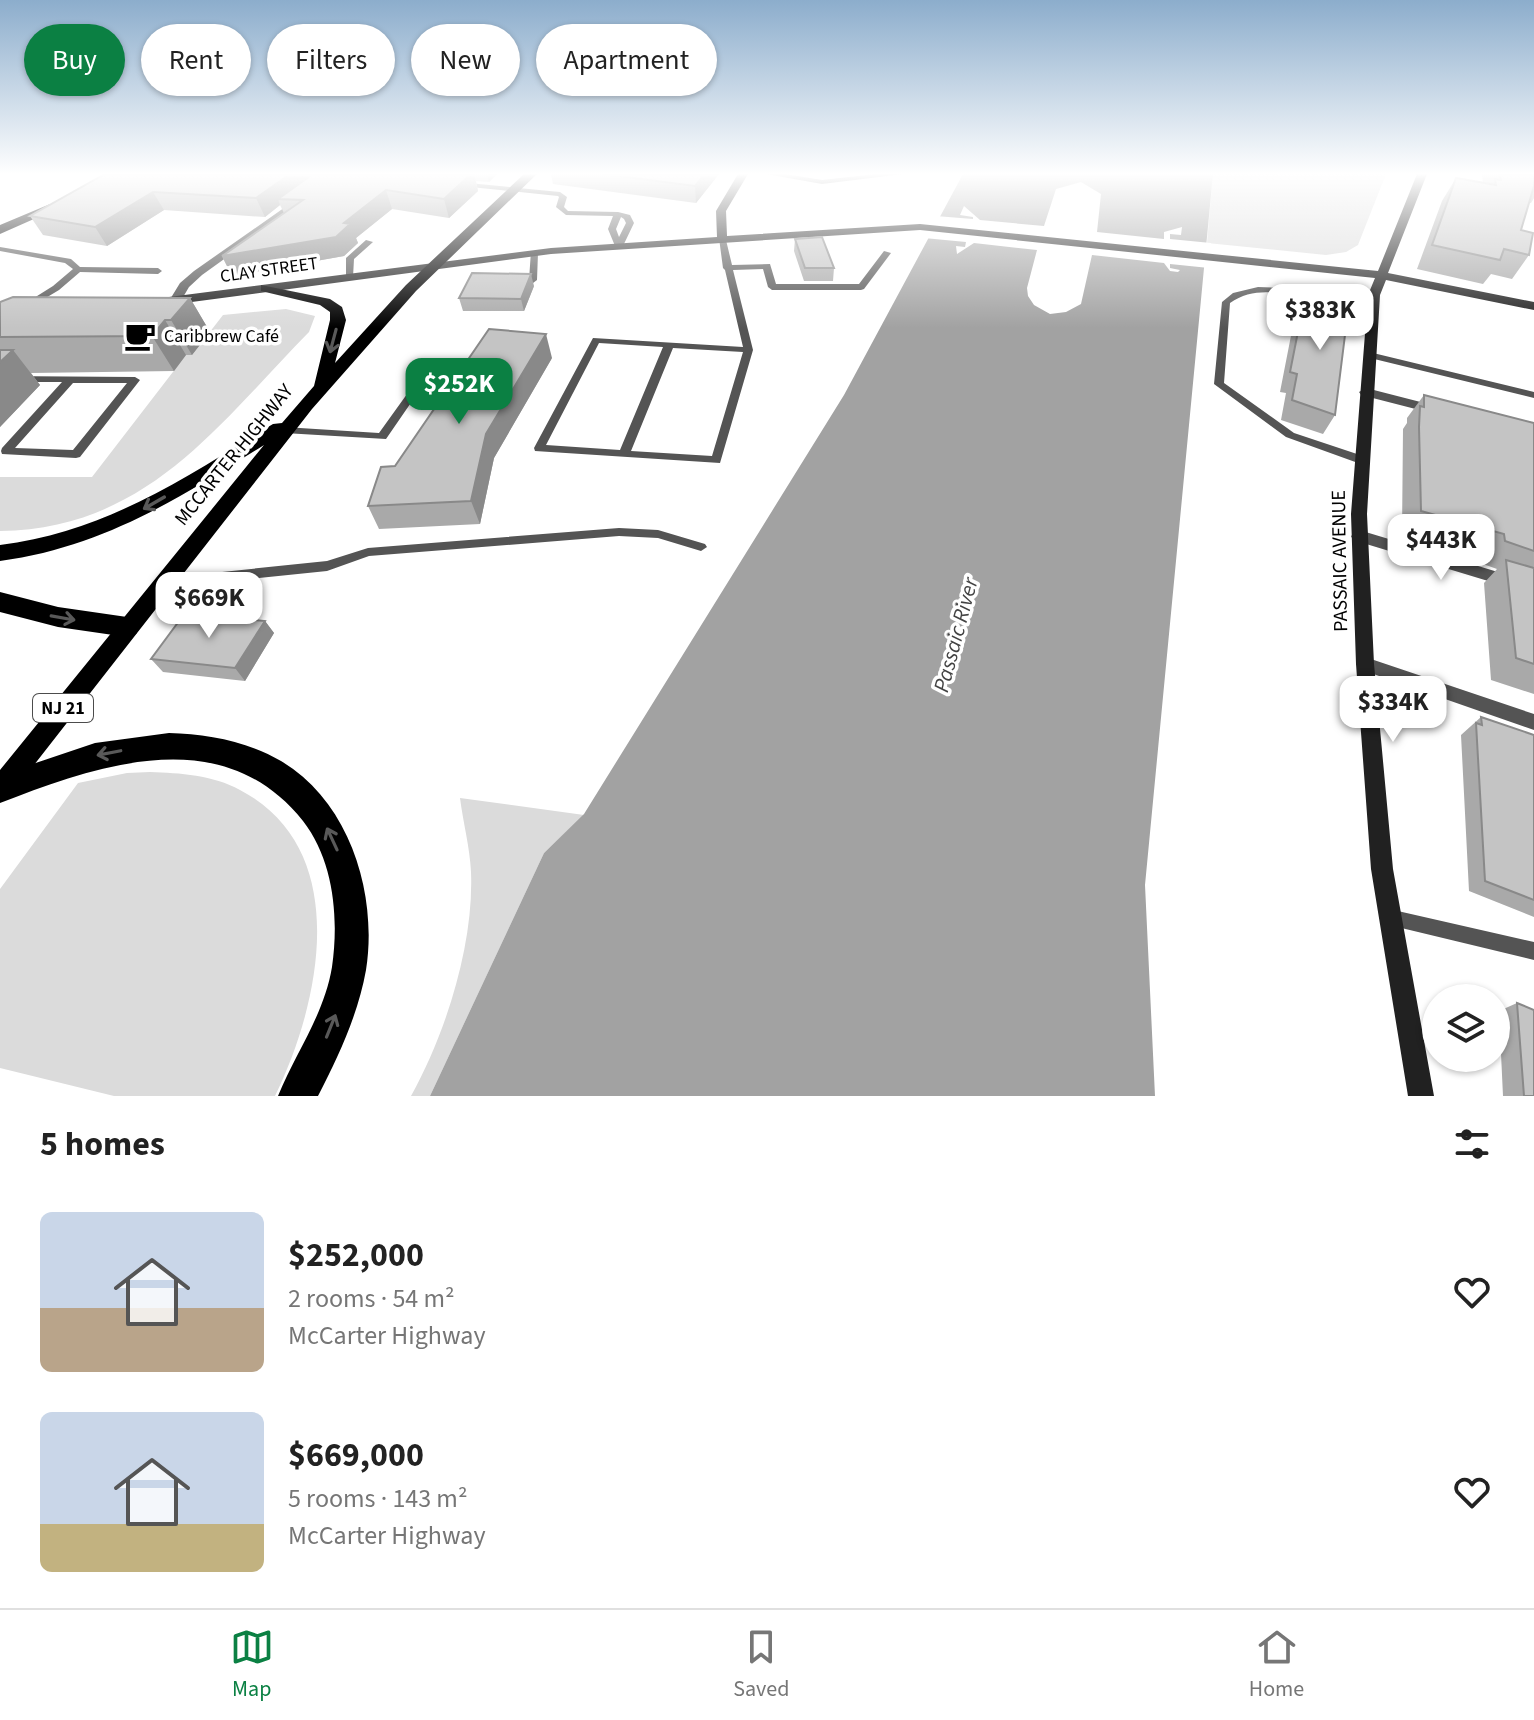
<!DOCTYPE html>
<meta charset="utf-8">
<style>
:root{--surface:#fff;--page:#f6f6f6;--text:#222;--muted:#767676;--line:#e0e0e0;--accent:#0b8043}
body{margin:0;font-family:"Source Sans 3",sans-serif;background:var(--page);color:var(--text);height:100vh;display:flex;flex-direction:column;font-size:30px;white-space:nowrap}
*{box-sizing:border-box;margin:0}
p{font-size:26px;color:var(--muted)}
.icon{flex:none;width:44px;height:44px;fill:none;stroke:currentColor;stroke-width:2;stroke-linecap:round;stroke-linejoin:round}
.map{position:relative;height:1096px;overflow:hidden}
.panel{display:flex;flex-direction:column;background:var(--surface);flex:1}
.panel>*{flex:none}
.banner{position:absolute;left:24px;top:24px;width:800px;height:72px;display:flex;gap:16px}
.tools{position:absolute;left:1422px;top:984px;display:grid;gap:16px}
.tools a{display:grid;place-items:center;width:88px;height:88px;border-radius:50%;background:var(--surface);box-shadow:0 2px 6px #0004;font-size:40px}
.price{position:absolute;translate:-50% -68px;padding:0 18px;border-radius:16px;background:#fff;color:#222;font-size:26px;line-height:52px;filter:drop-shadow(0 2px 4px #0008)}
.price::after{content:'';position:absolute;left:50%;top:48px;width:24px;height:18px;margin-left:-12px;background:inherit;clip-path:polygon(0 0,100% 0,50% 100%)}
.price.on{background:var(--accent);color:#fff}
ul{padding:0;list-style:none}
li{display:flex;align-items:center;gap:24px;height:200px;padding:0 40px}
li span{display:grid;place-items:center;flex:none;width:224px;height:160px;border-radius:12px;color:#555}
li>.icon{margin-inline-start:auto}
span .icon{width:96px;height:96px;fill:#fffc;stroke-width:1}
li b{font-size:34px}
h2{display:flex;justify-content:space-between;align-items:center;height:96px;padding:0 40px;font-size:34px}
.chip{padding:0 28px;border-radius:36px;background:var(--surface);box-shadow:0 2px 6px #0004;font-size:28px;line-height:72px}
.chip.on{background:var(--accent);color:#fff}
.tabs{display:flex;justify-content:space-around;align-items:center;height:112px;border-top:2px solid var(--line);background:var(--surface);font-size:22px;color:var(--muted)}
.tabs a{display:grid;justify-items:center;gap:4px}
.tabs .on{color:var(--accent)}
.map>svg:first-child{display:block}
.green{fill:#dbdbdb}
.water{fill:#a2a2a2}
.pier{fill:#fff}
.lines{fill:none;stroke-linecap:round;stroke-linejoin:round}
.lane{fill:#545454;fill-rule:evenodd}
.street{fill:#545454;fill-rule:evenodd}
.secondary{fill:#212121;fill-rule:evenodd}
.primary{fill:#000;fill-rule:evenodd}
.highway{fill:#000;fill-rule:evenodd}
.wall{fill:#a9a9a9}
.shaded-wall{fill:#898989}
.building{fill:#c4c4c4;stroke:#898989;stroke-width:2}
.oneway{stroke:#595959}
.labels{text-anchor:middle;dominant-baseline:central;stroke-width:7;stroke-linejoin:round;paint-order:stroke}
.far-street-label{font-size:18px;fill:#000;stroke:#fff}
.far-poi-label{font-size:18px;fill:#000;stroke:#fff;text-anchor:start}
.shield{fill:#fff;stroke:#4c4c4c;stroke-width:2}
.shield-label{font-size:18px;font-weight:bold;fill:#000}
.street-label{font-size:20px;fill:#000;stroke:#fff}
.water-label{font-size:22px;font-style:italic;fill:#434343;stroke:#fff}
</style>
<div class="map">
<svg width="1534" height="1096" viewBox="0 0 1534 1096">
<rect width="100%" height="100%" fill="#fff"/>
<!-- green -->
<path class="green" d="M1213,174H1386L1358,245L1346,252L1326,255L1207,243Z
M286,309L315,316L309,332C216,427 146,529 0,531V477H92L186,355H192L223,315Z
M150,772C180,773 213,775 240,790C353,849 321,1002 275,1096H114L0,1068V889L78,783L127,773Z
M460,798L584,815L544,853L430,1096H411C446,1033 474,944 471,872C470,848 463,822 460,798Z"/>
<!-- water -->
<path class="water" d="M963,174H1213L1145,885L1155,1096H430L544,853L584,814L844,395Z"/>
<!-- pier -->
<path class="pier" d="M1081,182L1101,194L1097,232L1164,239V232L1182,227L1181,235L1170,234V239L1211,243L1209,268L1170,264V268L1180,270L1178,272L1170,271L1164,263L1092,255L1081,304L1066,312L1050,314L1034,305L1028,296L1027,288L1037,250L974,243L957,254L956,246L965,247L966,242L924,238L936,216L973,219V217L960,215L964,206L980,220L1044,226L1056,189Z"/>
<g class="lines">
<!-- lane -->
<path class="lane" d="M766,174H785L822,180L876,174H903L822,184Z
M458,182L560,192L567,197L564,207L568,211L618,212L630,215L634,223L623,246L619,248L615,246L608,229L613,216L566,215L556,207L559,197L558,196L461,186H458ZM621,217L624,219L626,223L619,237L616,229Z
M719,238L726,240L732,265L770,264L776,284H859L884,251L891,253L864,289L861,290H772L768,287L763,269L733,270L753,350L720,463L535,451L534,448L593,338L743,347L725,270L723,268ZM599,343L663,347L620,450L546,445ZM673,348L743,352L712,456L631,451Z
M366,240L373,242L354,259L353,277L346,279V258Z
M0,247L71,259L80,267L158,268L162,271L158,274L80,272L59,290L29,308L25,305L26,303L53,286L73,269L65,263L0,251Z
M531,251L538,253L537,280L533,283L529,280Z
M1258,287L1282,288L1318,295L1322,298L1318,301C1289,295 1257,284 1230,303L1224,383L1294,433L1366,457L1367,460L1366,463H1358L1286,437L1214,384L1222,302L1233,293Z
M1336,298L1372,303L1376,306L1372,309L1333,303L1332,301Z
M1369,352L1534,392V398L1366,357L1364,355Z
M423,375L428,378L386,439L284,433L279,430L284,427L379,433L420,376Z
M0,376L135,377L140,380L80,457L76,458L2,454L1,451L2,448L62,382H0ZM73,383H127L73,450L15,448Z
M619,528L658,530L705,544L707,547L701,551L658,538L619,536L369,556L327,571L164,588L160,586L158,583L160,580L164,578L327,561L368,548Z
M1389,909L1534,942V960L1389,925L1383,923L1381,917L1383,911Z"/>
<!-- street -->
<path class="street" d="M298,198L302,199V203L202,275L189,287L179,304H171L169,301L180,283L194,271Z
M1366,388L1440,407L1442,410L1435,414L1361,395L1359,392Z
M1359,530L1534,583V595L1353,540L1351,536Z
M1365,657L1534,714V730L1359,669L1356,664L1359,659Z"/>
<!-- secondary -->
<path class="secondary" d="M738,174H748L726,211L727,236L920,224L1378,271L1417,174H1427L1388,273L1534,302V310L1386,280L1380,295L1367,514L1374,664L1393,869L1434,1096H1408L1371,869L1356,664L1351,514L1368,295L1375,278L920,230L551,254L169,305L163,301L169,297L551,248L717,237L716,211Z"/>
<!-- primary -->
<path class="primary" d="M524,174H537L416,291L312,409L9,797L0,801V770L264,445C178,499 103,547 0,561V545C106,532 184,478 273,424L282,423L314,386L330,320V312L320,305L261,291V285L330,299L342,307L346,320L335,363L406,285Z
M50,204L61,207L0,234V225Z"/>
<!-- highway -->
<path class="highway" d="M0,592L58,607L127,617L136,620L140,627L136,634L127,637L58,627L0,612Z
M169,733C207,734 247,741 281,761C350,802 378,894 366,970C358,1015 338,1057 318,1096H278C296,1052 324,1015 332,967C339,918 334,861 303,821C223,721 101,764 0,803V775L95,743Z"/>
</g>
<!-- wall -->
<path class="wall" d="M105,174H497L489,182L476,181L478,191L449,218L392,209L356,238L358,243L344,256L232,276L222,256L284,213L280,205L265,217L164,210L107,246L43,235L30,216Z
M551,174H719L696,203L553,184Z
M1482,174H1534V198L1531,203H1529L1521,230L1529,255L1512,279L1491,274L1483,284L1417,269L1442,201L1456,178L1483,183Z
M795,239L834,268L833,281H804L794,251Z
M534,286L524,311H463L459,298Z
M1306,291L1335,415L1323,434L1281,420L1286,393L1280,392L1296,310Z
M190,298L210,332L192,355H186L174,371L31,373L40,385L0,427V302Z
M552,358L494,458L480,524L379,529L368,506L395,466Z
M1424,395L1534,423V694L1491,680L1484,583L1497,569L1483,564L1482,558L1402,534L1403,429L1407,423V418Z
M265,621L274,633L245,681L163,672L151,659Z
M1481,717L1534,735V917L1469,891L1461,735Z
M1517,1003L1534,1096H1503L1499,1011Z"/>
<!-- shaded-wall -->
<path class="shaded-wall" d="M290,174H323L278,199L280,205L265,217L256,198Z
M471,174H474L478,191L449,218L444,199Z
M487,174H497L489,182Z
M705,174H719L696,203L695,186Z
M386,190L392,209L356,238L358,243L344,256L232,276L222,256L344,223Z
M153,192L164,210L107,246L95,227Z
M531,274L534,286L524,311L521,299Z
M190,298L210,332L192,355L171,320Z
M165,320L186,355L174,371L152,336Z
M546,334L552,358L494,458L480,524L471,501L486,434Z
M13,350L40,385L0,427V362Z
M265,621L274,633L245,681L235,668Z"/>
<!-- building -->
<path class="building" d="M105,174H290L256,198L153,192L95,227L30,216Z
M313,174H471L444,199L386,190L344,223L350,224L336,237L222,256L303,200L278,199Z
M603,174H705L695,186Z
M1500,174H1534V186L1521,230L1533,233L1529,255L1504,249L1500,260L1432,245L1456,178L1496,185L1495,179L1501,180Z
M822,237L834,268H805L795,239Z
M472,273L531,274L521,299L459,298Z
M1306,291L1349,303L1335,415L1292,400L1297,374L1290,372Z
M13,297L190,298L171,320H165L152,336L0,337V302Z
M489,329L546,334L486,434L471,501L368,506L381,467L395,466Z
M0,350H13L0,362Z
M1424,395L1534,423V551L1505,541L1504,534L1421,511L1419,427L1420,406L1424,407Z
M1506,560L1534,568V664L1516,658Z
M185,613L265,621L235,668L151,659Z
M1481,717L1534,735V900L1485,881L1476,723L1482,725Z
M1517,1003L1534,1010V1096H1524Z"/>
<!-- one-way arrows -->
<defs><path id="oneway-shaft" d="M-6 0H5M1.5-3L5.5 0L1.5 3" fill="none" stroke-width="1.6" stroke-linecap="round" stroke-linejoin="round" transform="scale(2)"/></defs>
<g class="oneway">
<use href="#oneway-shaft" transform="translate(333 341) rotate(105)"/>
<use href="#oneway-shaft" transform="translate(154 503) rotate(150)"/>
<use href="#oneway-shaft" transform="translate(63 618) rotate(10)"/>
<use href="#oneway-shaft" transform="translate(109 753) rotate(169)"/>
<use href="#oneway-shaft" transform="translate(332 839) rotate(-115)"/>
<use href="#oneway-shaft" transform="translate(331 1026) rotate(-68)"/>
</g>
<!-- sky -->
<linearGradient id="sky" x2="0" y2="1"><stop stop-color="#8cadcc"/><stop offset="0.53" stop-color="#fff"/><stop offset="1" stop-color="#fff" stop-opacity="0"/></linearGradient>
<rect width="1534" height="328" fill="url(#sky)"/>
<!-- icons -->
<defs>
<symbol id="cafe-bare" viewBox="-9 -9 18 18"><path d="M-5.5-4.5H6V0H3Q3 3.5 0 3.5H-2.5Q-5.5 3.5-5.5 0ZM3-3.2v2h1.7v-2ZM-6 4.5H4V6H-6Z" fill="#000" stroke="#fff" stroke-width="2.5" paint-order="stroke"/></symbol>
</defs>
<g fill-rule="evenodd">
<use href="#cafe-bare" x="118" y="314" width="44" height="44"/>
</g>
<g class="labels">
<!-- far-street labels -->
<g class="far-street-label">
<text transform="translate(269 270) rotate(-8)">CLAY STREET</text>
</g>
<!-- far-poi labels -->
<g class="far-poi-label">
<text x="164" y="336">Caribbrew Café</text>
</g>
<!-- shield labels -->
<rect class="shield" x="33" y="694" width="60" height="28" rx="6"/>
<g class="shield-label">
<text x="63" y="708">NJ 21</text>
</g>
<!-- street labels -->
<g class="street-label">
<text transform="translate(234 455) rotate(-51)">MCCARTER HIGHWAY</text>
<text transform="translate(1340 561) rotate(-91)">PASSAIC AVENUE</text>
</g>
<!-- water labels -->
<g class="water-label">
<text transform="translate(956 635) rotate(-75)">Passaic River</text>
</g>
</g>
</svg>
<div class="tools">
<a><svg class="icon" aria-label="layers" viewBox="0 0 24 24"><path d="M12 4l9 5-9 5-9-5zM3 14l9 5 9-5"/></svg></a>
</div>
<b class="price" style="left:1320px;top:352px">$383K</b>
<b class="price on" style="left:459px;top:426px">$252K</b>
<b class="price" style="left:1441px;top:582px">$443K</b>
<b class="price" style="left:209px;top:640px">$669K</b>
<b class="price" style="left:1393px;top:744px">$334K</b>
<div class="banner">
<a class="chip on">Buy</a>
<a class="chip">Rent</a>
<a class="chip">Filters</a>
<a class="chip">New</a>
<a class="chip">Apartment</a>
</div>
</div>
<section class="panel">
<h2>5 homes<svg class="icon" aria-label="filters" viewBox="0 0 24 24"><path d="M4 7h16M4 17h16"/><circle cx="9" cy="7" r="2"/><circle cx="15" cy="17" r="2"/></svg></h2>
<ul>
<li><span style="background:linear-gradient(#c9d6e8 60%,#b9a48a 0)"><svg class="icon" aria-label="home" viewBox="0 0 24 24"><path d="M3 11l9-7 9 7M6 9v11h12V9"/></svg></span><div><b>$252,000</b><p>2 rooms · 54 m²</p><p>McCarter Highway</p></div><svg class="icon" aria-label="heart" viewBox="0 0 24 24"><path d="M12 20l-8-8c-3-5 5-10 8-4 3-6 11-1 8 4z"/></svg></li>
<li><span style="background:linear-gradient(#c9d6e8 70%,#c2b280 0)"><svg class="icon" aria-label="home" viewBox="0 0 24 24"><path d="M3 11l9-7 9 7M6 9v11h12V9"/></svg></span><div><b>$669,000</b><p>5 rooms · 143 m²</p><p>McCarter Highway</p></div><svg class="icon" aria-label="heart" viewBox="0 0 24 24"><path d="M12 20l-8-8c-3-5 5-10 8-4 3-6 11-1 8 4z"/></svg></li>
</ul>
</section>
<nav class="tabs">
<a class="on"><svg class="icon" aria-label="map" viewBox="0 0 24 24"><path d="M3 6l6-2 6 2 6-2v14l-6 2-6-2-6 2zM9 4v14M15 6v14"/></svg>Map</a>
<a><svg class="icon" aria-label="saved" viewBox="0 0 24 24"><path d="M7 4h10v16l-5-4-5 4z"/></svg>Saved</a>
<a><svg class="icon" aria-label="home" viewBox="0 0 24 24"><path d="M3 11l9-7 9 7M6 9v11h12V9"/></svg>Home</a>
</nav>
